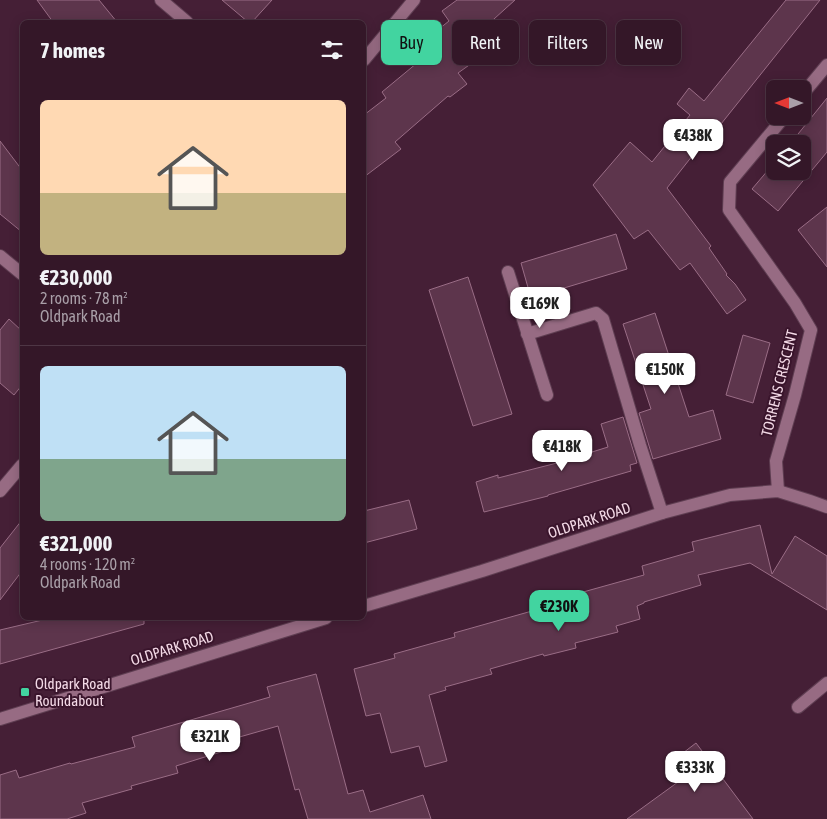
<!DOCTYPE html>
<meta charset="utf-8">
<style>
:root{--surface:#341728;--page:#3f2434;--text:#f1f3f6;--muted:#a99fa8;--line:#4e3645;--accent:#42d4a0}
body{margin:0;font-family:"Asap Condensed",sans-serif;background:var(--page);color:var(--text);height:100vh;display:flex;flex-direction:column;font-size:19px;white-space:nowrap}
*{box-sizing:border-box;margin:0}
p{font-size:16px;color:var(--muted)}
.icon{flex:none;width:28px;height:28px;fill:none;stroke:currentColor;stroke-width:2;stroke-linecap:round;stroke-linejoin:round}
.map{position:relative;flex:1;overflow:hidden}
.side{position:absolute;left:20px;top:20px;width:346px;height:600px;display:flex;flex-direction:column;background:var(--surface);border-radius:8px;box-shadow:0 2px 12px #0003,0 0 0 1px var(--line)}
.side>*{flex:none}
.hud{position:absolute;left:381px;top:20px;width:370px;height:45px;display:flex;gap:10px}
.needle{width:32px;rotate:270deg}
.tools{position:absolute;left:766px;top:80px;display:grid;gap:10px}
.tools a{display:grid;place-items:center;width:45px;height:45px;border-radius:8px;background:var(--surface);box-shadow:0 2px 12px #0003,0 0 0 1px var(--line);font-size:25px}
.price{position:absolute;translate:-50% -42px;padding:0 11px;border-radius:10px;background:#fff;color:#222;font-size:16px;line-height:32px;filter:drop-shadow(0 1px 2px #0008)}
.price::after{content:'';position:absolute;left:50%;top:30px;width:15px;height:11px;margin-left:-8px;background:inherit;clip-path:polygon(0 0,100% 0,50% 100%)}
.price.current{background:var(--accent);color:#111}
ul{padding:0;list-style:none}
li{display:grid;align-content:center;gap:10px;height:265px;padding:0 20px}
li+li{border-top:1px solid var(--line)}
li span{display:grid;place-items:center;height:155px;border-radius:8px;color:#555}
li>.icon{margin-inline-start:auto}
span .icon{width:90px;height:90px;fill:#fffc;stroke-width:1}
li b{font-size:21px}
h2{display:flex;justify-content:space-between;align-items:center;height:60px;padding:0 20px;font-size:21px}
.pill{padding:0 18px;border-radius:8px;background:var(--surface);box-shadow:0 2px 12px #0003,0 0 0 1px var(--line);font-size:18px;line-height:45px}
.pill.current{background:var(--accent);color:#111}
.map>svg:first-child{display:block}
.building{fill:#5d354c;stroke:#9a6d86}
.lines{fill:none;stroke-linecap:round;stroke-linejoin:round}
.service-casing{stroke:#5f3e52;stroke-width:14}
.minor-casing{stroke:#5f3e52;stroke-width:14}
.tertiary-casing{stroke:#5f3e52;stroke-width:14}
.secondary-casing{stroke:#5f3e52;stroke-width:14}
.service{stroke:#976b83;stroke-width:12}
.minor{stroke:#976b83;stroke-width:12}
.tertiary{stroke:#976b83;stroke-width:12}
.secondary{stroke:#976b83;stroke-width:12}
.poi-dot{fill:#42d4a0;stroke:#3a152c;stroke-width:2}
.labels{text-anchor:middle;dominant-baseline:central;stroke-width:4;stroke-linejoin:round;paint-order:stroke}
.street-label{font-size:15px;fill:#f4dae7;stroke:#3a152c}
.poi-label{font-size:15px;fill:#f4dae7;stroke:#3a152c;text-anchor:start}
</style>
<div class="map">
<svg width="827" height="819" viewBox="0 0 827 819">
<rect width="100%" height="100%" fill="#451f36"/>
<!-- building -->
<path class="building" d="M37,0H99L117,22H53Z
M222,0H272L252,22H248Z
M457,0H515L484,28L496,46L458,73L467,84L450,97L448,96L395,142L401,149L364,177V115L386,98L382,92L417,63L409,53L449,21L442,11Z
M786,0H820L713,134L711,132L667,188L711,246L709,248L727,274L726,275L735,284L746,300L727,314L690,263L680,270L648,230L634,239L593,185L630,142L652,162L690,115L677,104L689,88L704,101Z
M827,98V152L778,211L752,189L775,162V171H802V144H790Z
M0,141L22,170V232L0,214Z
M827,207V267L798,230Z
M616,234L627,269L531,298L521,263Z
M468,277L512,414L473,426L429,290Z
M655,313L689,417L713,410L721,439L653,459L639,413L651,409L623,324Z
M9,319L22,331V385L14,395L0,383V330Z
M743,335L770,343L753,403L726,395Z
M623,417L637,463L630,465L631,471L548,495V496L484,512L476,482L498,475V478L557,463L608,447L601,424Z
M409,500L417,529L364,543V511Z
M22,520V571L0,600V548Z
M760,525L772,574L795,536L827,556V610L750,563L698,575L701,585L644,602V603L637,606L640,619L616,626L618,632L575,643L576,648L544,656L543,654L490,669L492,674L445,687L446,690L429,695L447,761L425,767L419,746L391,753L380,713L366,716L354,669L395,658L394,654L455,637L454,633L532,611L531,608L576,596V594L644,575L642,566L694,551L692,542Z
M51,618H144V624L0,664V630Z
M316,674L348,794L363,790L370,812L423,795L431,819H308L299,789L295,790L278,726L222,742L224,751L176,766L178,773L131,786L132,789L82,803L86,813L67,819H0V775L16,770L19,778L70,763L71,764L135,747L132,737L270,697L267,687Z
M696,743L753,819H627L678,782L666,766Z"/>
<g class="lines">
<defs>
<path id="service" d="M798,707L827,683"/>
<path id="minor" d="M161,0L187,22
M802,95L827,65
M0,256L22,274
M508,272L547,395
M527,334L596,313L603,319L640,445L662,513
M778,491L776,461L795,395L811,330L795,303L729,210L730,182L785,116"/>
<path id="tertiary" d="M364,60L414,0
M0,491L22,465"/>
<path id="secondary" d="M364,606L482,571L662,513L730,495L778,491L810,501L827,507
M0,719L326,618"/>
</defs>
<!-- service casing -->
<use href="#service" class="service-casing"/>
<!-- minor casing -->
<use href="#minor" class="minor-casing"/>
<!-- tertiary casing -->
<use href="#tertiary" class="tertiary-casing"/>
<!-- secondary casing -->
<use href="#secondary" class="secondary-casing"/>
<!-- service -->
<use href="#service" class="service"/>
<!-- minor -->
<use href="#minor" class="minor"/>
<!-- tertiary -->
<use href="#tertiary" class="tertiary"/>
<!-- secondary -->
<use href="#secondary" class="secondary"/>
</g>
<!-- markers -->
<rect class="poi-dot" x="20" y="687" width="10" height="10" rx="2.5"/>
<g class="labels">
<!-- street labels -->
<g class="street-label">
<text transform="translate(779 383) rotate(-76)">TORRENS CRESCENT</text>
<text transform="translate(589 520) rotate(-18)">OLDPARK ROAD</text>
<text transform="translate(172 648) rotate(-17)">OLDPARK ROAD</text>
</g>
<!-- poi labels -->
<g class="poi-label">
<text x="35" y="683">Oldpark Road<tspan x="35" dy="17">Roundabout</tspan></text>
</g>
</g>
</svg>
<div class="tools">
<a><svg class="needle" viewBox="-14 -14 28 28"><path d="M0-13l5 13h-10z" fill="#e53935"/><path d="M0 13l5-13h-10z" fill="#a99fa8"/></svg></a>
<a><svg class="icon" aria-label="layers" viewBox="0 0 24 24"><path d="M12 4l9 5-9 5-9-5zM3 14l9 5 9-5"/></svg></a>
</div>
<b class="price" style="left:693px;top:161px">€438K</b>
<b class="price" style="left:540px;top:329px">€169K</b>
<b class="price" style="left:665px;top:395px">€150K</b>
<b class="price" style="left:562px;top:472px">€418K</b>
<b class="price current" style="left:559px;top:632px">€230K</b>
<b class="price" style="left:210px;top:762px">€321K</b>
<b class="price" style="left:695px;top:793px">€333K</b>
<div class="hud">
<a class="pill current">Buy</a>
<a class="pill">Rent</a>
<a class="pill">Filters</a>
<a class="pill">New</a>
</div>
<section class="side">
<h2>7 homes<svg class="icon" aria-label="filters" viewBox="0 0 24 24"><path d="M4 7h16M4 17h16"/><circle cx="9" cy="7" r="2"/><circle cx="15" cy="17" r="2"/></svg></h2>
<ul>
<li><span style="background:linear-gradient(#ffd9b3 60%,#c2b280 0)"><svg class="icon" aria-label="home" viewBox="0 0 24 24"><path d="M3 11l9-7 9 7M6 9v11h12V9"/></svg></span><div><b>€230,000</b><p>2 rooms · 78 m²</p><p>Oldpark Road</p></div></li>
<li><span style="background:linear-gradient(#bfe0f5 60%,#7fa58c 0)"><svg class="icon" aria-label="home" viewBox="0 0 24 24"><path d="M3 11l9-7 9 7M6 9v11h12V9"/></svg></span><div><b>€321,000</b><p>4 rooms · 120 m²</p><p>Oldpark Road</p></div></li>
</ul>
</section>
</div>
